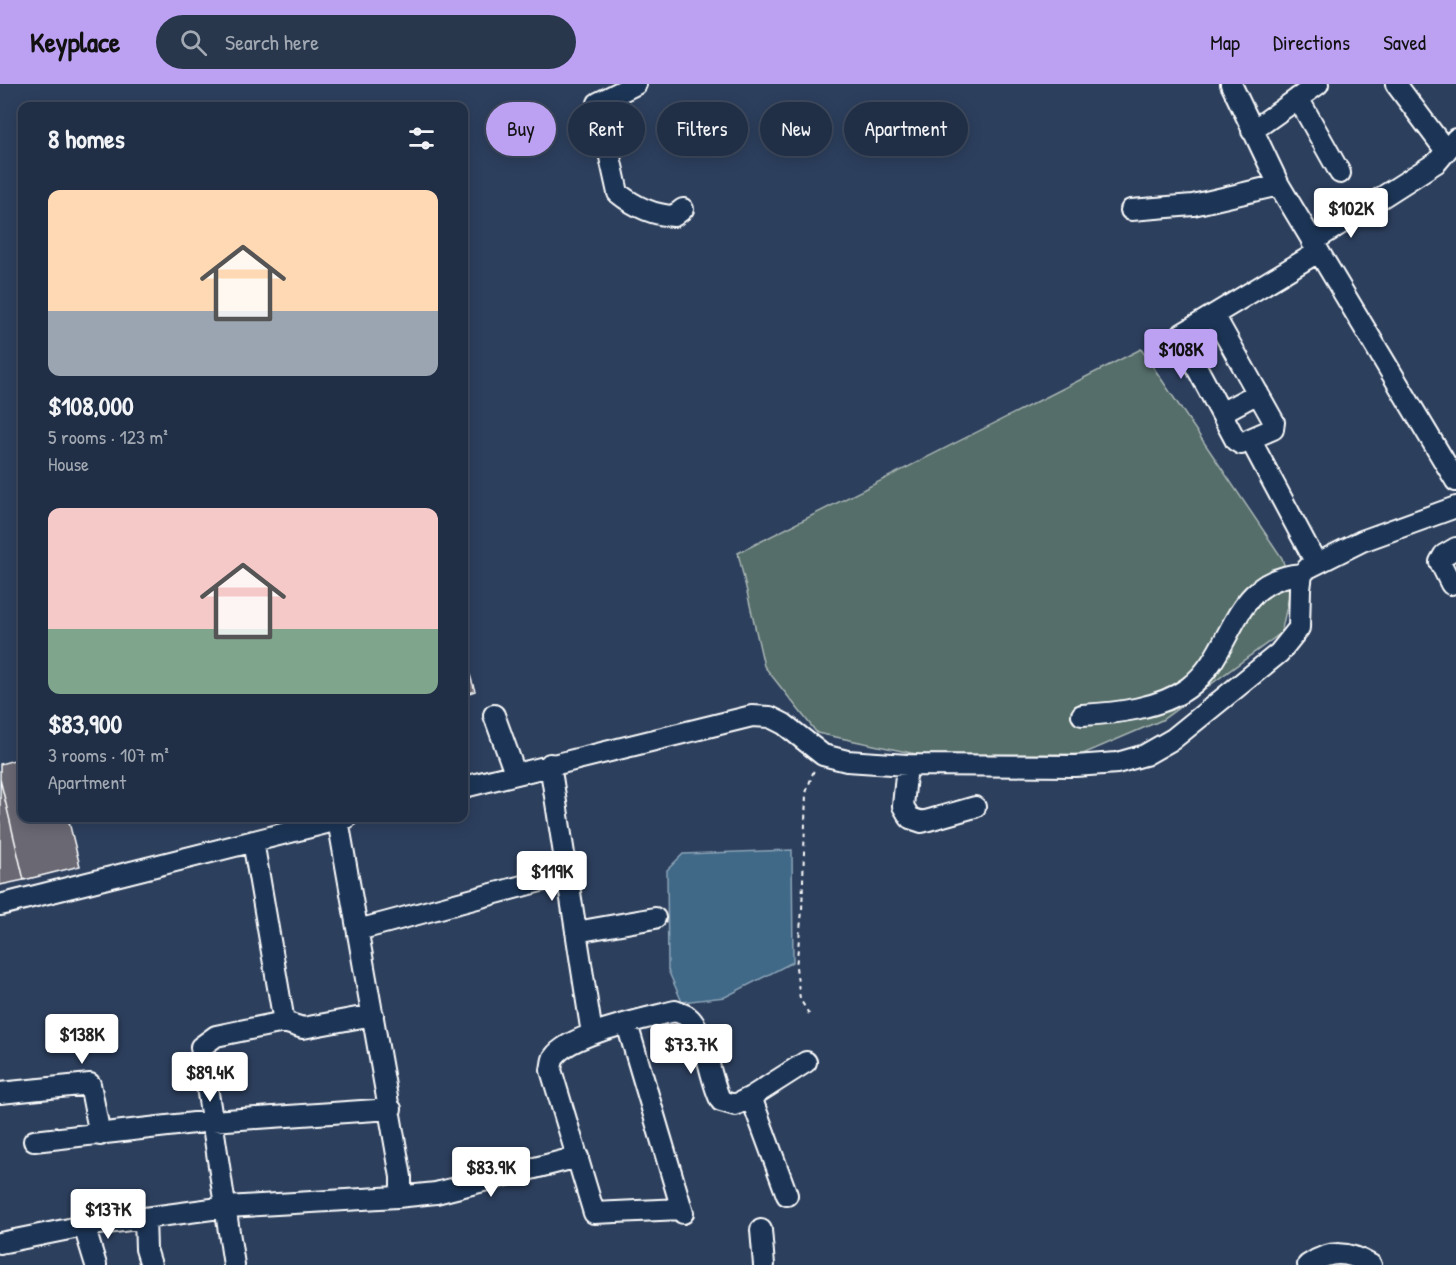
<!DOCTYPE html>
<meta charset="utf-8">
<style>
:root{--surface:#212f46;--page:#29374d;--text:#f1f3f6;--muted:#a2a9b3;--line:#3e4a5f;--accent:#bca0f2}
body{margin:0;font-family:"Patrick Hand",sans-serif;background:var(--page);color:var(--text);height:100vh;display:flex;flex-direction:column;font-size:22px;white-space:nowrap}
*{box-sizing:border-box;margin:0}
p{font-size:20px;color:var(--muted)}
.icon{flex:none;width:33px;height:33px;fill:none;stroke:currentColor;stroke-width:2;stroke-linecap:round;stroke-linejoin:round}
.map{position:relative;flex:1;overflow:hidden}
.drawer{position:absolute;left:18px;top:18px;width:450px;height:720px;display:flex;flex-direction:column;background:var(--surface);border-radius:12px;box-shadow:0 3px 15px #0003,0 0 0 2px var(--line)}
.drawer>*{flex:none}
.guide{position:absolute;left:486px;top:18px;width:570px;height:54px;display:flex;gap:12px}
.price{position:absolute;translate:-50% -51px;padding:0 14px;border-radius:6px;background:#fff;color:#222;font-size:20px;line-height:39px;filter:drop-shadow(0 2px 3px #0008)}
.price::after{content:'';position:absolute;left:50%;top:36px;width:18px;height:14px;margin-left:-9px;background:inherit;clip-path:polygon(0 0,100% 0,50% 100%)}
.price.current{background:var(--accent);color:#111}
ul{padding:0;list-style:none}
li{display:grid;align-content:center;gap:12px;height:318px;padding:0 30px}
li span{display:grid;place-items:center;height:186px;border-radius:12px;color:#555}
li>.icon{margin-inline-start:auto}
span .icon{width:108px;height:108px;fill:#fffc;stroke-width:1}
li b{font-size:26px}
h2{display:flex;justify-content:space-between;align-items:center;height:72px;padding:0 30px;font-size:26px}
.chip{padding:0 21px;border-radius:27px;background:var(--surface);box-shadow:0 3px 15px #0003,0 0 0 2px var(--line);font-size:21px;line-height:54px}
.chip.current{background:var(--accent);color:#111}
header{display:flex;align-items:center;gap:36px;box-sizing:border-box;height:84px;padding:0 30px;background:var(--accent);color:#111}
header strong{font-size:28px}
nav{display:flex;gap:33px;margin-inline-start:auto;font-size:21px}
.search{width:420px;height:54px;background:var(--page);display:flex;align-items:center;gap:15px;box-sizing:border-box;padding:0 21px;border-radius:33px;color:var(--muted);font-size:22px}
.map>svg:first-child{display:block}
.green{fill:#556e6a;stroke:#aab6b4;stroke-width:1.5}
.water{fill:#406887;stroke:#8ca4b7;stroke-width:1.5}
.building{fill:#696873;stroke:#fff;stroke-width:1.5}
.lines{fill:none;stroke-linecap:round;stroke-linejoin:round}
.minor-casing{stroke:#fff;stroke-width:24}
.path{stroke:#fff;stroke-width:2;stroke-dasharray:4.5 4.5;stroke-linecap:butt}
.minor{stroke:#1d3557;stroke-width:20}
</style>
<header>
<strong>Keyplace</strong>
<div class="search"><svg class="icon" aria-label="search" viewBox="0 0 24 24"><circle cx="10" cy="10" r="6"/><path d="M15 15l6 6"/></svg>Search here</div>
<nav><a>Map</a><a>Directions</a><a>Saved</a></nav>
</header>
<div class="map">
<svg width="1456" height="1181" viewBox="0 0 1456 1181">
<rect width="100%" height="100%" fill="#2c3f5d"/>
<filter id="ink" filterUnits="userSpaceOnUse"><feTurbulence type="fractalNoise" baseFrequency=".0167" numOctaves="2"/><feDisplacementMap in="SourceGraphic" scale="12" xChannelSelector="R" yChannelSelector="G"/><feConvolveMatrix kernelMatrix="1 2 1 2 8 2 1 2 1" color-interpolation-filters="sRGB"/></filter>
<g filter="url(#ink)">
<!-- green -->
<path class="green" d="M1141,265L1282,474L1291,504L1281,549L1162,636L1083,670L921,671L817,649L764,582L738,469Z"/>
<!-- water -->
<path class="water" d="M792,766L793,878L725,913L682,918L668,886L667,786L683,770Z"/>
<!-- building -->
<path class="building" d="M464,572L475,607L464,611Z
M22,674V734H68L80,782L24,796L0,695V680Z
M0,695L24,796L0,801Z"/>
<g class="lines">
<defs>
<path id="minor" d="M636,0L598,19L618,109C634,122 652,131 674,132L683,125
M1231,0L1279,101L1456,397
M1396,0L1446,67
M1298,14L1340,89
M1252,47L1318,0
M1131,126L1193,121L1279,101
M1312,158L1437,78L1456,55
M1214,231L1274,338L1273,345L1250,355
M1221,329L1258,309
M1316,479L1250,355L1241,360L1236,357L1181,254L1182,250L1318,168
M1451,500L1440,478L1444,471L1456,464
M494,631L515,689
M1082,631C1116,629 1159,625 1188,604C1236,568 1229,495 1302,490
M550,680L592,950
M907,681L903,722L910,734L922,738L975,723
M464,703L752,632L770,633L784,640L823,671L847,677L907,681L1075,682L1117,679L1145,671L1173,655L1279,569L1299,544L1300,505L1302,490L1308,484L1362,457L1456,423
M0,821L346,734
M358,846L567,790
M576,848L655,834
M284,938L303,944L373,931
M627,940L683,1129
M0,1009L90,1000L100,1051
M751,1013L787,1111
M34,1057L212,1037L391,1025
M397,1113L436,1109L578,1073
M681,1125L594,1129L551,986C552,982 552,976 554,973C569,950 648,934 675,927C679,929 685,930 688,933C706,947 709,995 721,1017L735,1021L751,1013L806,978
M145,1134L146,1165L151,1181
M84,1142L96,1181
M761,1146L764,1181
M0,1159L84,1142L227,1123L397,1113L401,1104V1093L338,736
M234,1181L201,963L216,952L284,938L253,757
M1308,1181C1330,1166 1348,1167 1371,1181"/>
</defs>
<!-- minor casing -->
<use href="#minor" class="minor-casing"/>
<!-- path -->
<path class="path" d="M809,930L800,915L796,883L802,827L806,709L815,683"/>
<!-- minor -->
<use href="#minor" class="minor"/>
</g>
</g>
</svg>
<b class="price" style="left:1351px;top:155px">$102K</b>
<b class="price current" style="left:1181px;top:296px">$108K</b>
<b class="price" style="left:552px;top:818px">$119K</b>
<b class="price" style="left:82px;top:981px">$138K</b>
<b class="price" style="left:691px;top:991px">$73.7K</b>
<b class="price" style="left:210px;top:1019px">$89.4K</b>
<b class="price" style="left:491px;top:1114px">$83.9K</b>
<b class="price" style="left:108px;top:1156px">$137K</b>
<div class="guide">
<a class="chip current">Buy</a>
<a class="chip">Rent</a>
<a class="chip">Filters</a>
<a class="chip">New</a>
<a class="chip">Apartment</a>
</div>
<section class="drawer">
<h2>8 homes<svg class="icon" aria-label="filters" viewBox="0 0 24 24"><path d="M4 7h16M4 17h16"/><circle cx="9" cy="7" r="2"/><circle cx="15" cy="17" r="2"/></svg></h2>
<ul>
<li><span style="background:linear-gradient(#ffd9b3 65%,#9aa5b1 0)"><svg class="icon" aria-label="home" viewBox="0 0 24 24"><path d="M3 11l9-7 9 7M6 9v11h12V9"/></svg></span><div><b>$108,000</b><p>5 rooms · 123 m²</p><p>House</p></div></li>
<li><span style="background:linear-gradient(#f6c9c9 65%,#7fa58c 0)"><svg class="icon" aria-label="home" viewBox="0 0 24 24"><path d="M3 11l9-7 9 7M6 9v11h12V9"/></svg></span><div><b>$83,900</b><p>3 rooms · 107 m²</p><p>Apartment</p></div></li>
</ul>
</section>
</div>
